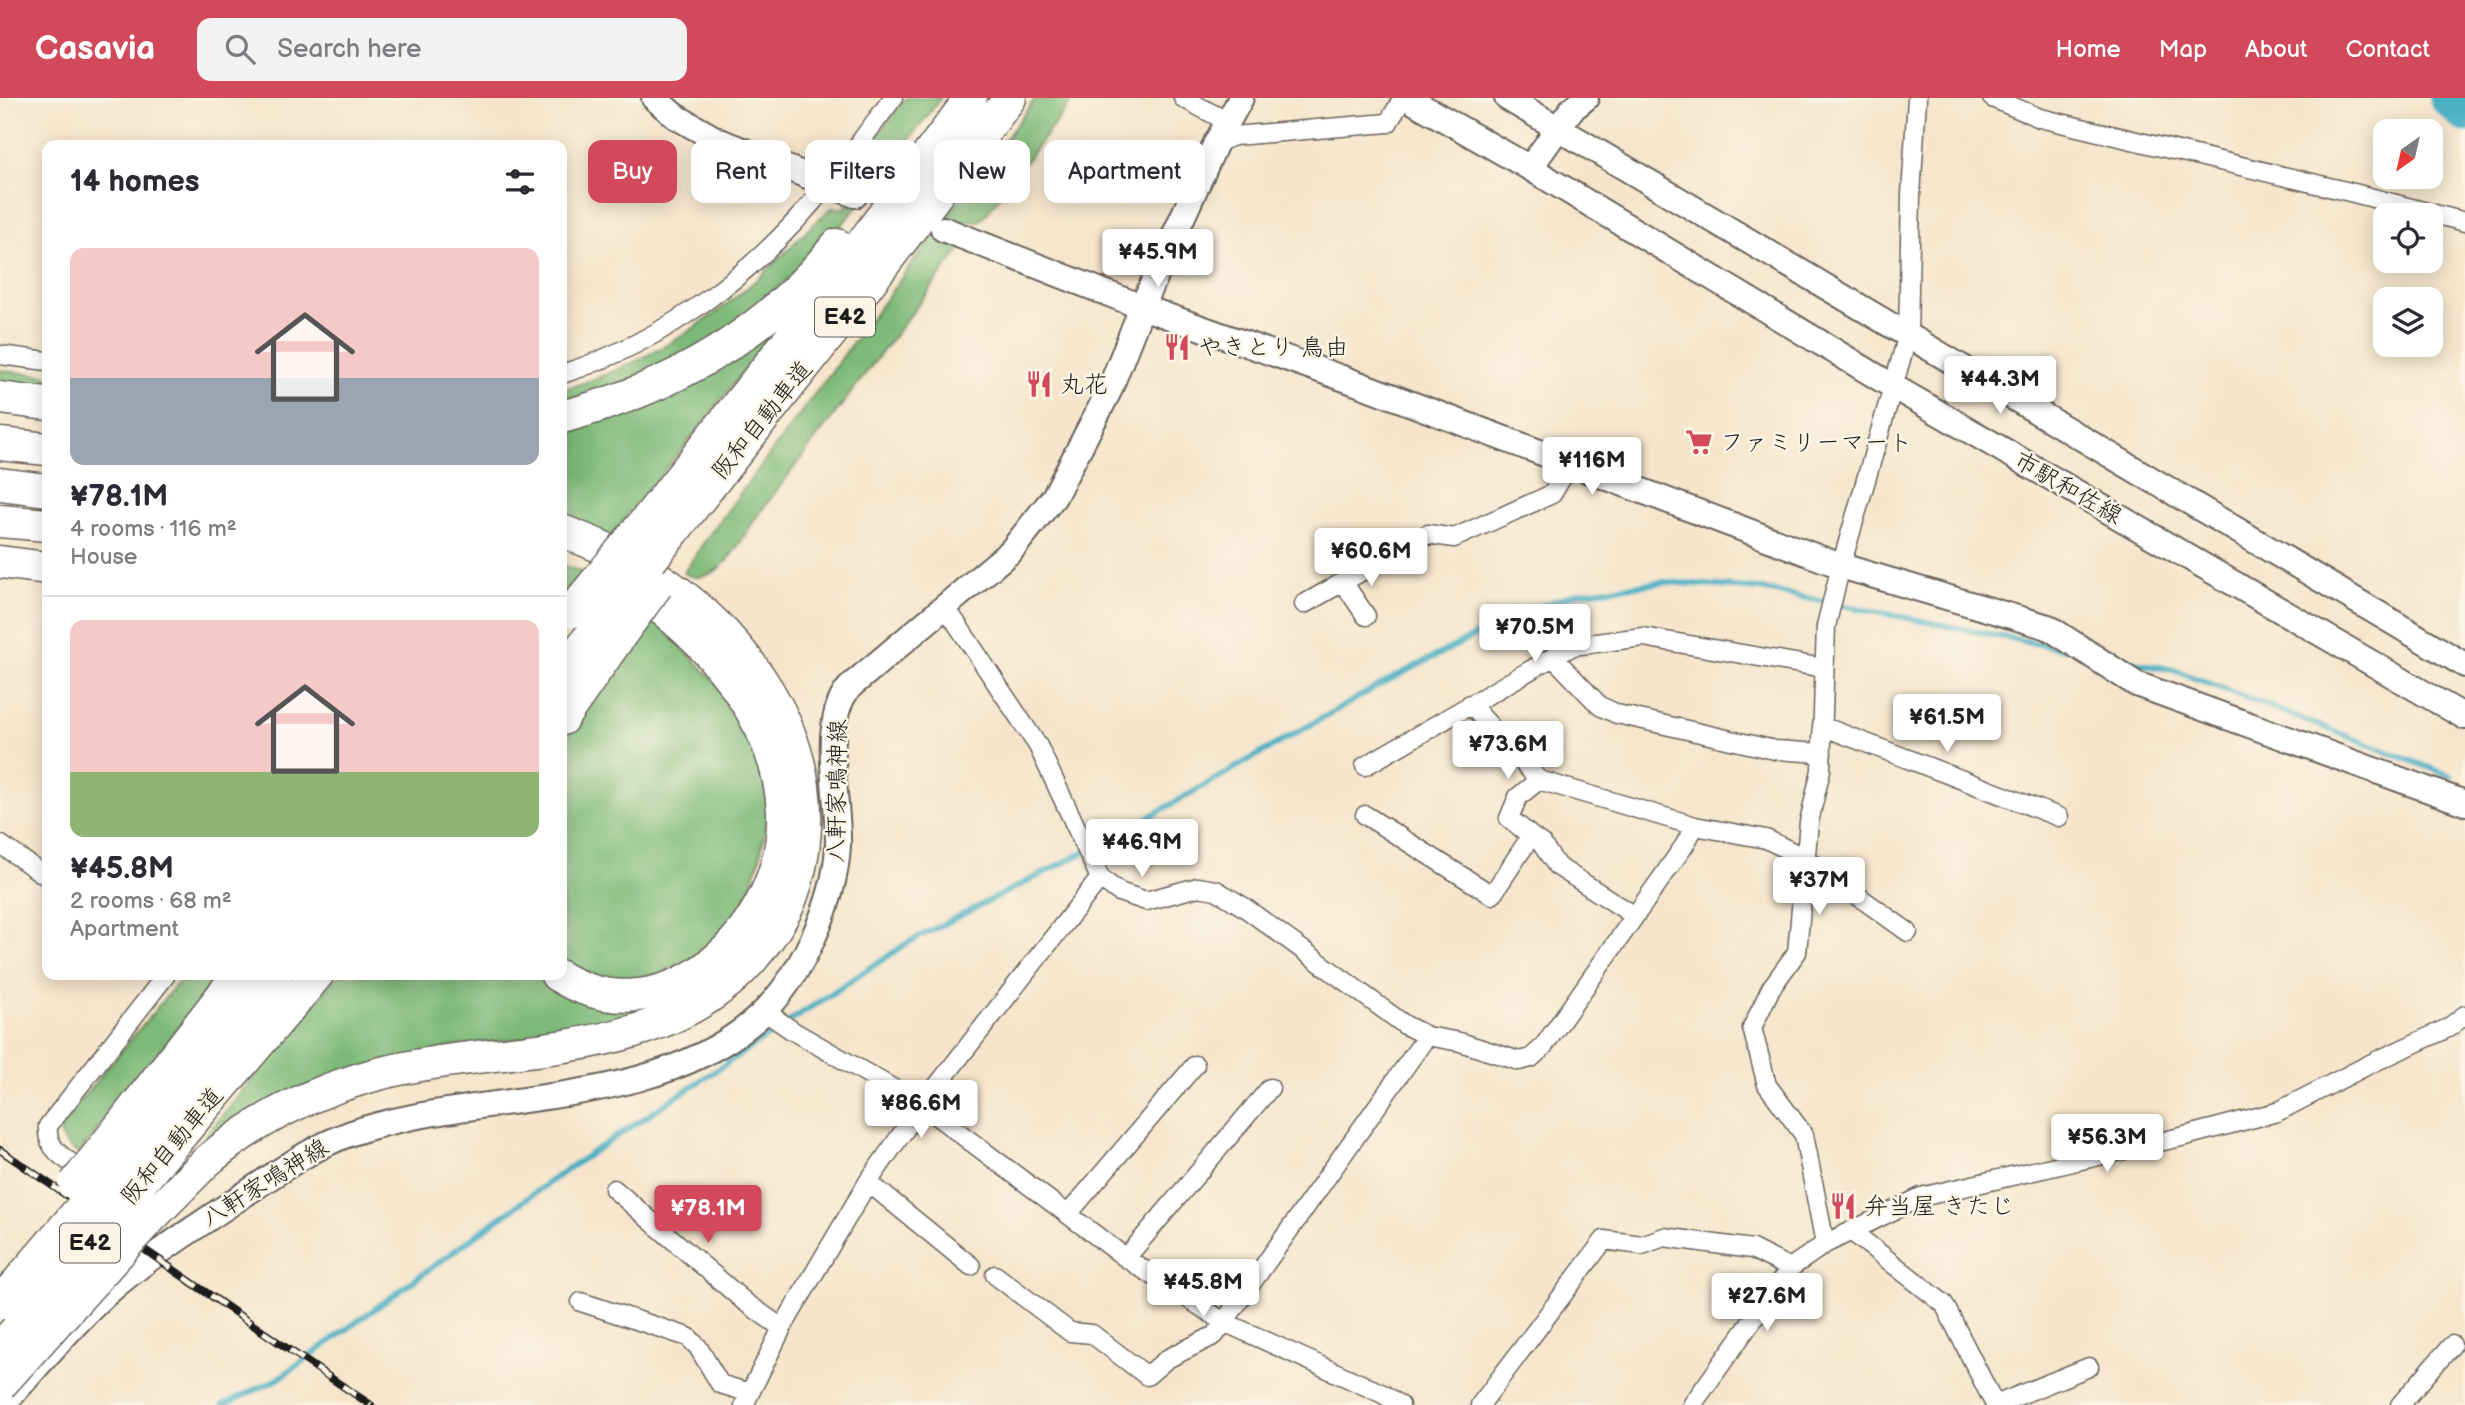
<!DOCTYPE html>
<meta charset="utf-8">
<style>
:root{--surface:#fff;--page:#f2f2f3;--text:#2b2b33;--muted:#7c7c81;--line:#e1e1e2;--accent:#d1495b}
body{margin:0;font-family:"Balsamiq Sans","Klee One",sans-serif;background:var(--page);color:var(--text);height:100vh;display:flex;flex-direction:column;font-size:26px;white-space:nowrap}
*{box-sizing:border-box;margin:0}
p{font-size:23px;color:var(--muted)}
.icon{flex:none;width:38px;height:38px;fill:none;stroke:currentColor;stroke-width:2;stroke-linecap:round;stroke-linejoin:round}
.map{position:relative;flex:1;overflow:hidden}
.side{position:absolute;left:42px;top:42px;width:525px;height:840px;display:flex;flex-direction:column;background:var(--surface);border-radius:14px;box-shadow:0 4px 18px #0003}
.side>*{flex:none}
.banner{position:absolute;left:588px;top:42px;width:665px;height:63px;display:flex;gap:14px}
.needle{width:46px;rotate:214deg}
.tools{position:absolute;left:2373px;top:21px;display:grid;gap:14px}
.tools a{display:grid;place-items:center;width:70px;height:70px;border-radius:14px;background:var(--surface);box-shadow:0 4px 18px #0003;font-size:35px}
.price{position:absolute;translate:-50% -60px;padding:0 16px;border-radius:7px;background:#fff;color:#222;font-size:23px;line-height:46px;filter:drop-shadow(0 2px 4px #0008)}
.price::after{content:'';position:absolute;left:50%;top:42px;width:21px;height:16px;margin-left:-10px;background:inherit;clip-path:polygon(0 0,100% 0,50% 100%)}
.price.selected{background:var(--accent);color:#fff}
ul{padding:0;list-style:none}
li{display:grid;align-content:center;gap:14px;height:371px;padding:0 28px}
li+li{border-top:2px solid var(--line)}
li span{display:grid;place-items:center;height:217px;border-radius:14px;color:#555}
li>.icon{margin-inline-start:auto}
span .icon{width:126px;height:126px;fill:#fffc;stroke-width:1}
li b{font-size:30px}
h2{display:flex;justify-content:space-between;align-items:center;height:84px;padding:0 28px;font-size:30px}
.pill{padding:0 24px;border-radius:14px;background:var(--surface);box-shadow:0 4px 18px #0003;font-size:24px;line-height:63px}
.pill.selected{background:var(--accent);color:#fff}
header{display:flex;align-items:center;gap:42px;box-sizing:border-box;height:98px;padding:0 35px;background:var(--accent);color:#fff}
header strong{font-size:33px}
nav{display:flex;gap:38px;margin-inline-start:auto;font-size:24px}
.search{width:490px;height:63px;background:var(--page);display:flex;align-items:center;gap:18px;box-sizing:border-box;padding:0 24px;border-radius:14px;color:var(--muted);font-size:26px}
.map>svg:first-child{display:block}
.forest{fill:#7db978;stroke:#4c6a4a;stroke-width:2}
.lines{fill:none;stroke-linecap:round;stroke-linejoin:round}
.stream{stroke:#44aec3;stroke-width:6}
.river{stroke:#44aec3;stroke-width:35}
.street-casing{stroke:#68625a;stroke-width:21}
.secondary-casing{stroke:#68625a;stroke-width:28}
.highway-casing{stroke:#68625a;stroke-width:35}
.street{stroke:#fff;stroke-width:18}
.secondary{stroke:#fff;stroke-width:24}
.highway{stroke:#fff;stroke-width:32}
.rail-casing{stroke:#1c1c1c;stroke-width:8}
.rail{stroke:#fcf5e5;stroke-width:5;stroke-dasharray:16;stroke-linecap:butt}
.highway-bridge-casing{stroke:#68625a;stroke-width:35;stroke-linecap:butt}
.highway-bridge{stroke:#fff;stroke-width:32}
.labels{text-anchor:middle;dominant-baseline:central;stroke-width:5;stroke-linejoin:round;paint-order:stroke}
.shield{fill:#fcf5e5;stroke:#5f5d58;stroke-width:2}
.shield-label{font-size:23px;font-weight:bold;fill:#1c1c1c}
.poi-label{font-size:24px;fill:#1c1c1c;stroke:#fcf5e5;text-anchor:start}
.street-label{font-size:24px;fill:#1c1c1c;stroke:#fcf5e5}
</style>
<header>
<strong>Casavia</strong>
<div class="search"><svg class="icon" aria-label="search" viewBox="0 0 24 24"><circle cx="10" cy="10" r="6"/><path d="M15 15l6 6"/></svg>Search here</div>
<nav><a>Home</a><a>Map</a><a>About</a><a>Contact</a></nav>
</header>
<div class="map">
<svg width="2465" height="1307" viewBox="0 0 2465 1307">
<rect width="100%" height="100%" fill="#fcf5e5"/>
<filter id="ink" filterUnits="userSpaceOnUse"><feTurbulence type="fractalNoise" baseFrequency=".0143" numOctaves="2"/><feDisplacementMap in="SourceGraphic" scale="14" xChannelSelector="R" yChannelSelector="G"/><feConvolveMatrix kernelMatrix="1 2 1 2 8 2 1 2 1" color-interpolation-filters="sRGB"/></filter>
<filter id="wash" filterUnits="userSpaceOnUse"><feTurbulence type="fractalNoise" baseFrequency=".00686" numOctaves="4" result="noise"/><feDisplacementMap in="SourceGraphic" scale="28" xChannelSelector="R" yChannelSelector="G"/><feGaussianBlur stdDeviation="1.57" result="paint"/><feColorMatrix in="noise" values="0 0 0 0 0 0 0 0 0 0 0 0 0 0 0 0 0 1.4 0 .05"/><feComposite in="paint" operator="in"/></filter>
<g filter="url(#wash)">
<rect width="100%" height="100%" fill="#f6e5cc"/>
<!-- forest -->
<path class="forest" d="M906,0H941L852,115L810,162L699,256L562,309V292C639,268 699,233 760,179C785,156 807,130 833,109L844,111L864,87L854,77L855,66Z
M1036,0H1074L984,119L978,124L951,122L961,150L755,421C741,442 716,494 684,475L704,444Z
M790,214L691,340L609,441L562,419V329Z
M0,272L47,278V294L0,288Z
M562,467L582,474L562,499Z
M652,518L730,599L763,668L768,717L759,764L748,795L733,823L708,849L685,864L655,877L623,883L607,882L562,865V645Z
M184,877H221L78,1056C68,1048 57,1041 61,1026Z
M338,877H532L562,897L594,907H670L581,933L450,949L174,1076Z"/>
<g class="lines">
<!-- stream -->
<path class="stream" d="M2113,560L2174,572L2451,678
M223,1307L278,1281L566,1072L909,844L1116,738L1387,583L1515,517L1577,495L1666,484L1760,491L2065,551"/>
<!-- river -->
<path class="river" d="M2446,0L2465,17"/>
</g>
</g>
<g filter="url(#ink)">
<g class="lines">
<defs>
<path id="street" d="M1183,0L1228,24
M1992,0L2040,20L2354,95L2465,124
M1216,45L1234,38L1388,25L1403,0
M832,88L863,40L893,0
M0,257L47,263
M562,276C665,244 761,171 827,86
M1343,484L1366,518
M1304,506L1428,436L1454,440L1552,396L1570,366
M945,508L1038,648L1100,780L1119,794L1146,803L1198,789L1216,792L1244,809L1405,927L1427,938
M1470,606L1539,682L1518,699L1509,720L1531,738
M1822,628L2059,719
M1822,655L1775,652L1617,616L1600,608L1553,559L1573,548L1643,539L1824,570
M1365,668L1553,559
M1539,682L1695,728L1766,741L1805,760L1908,834
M1365,717L1492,797L1531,738L1541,745L1557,768L1635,818
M0,746L47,779
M764,913L793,933L922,1007L1126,1160L1224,1224L1427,938L1460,944L1519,963L1531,960L1543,949L1684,748L1695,728
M91,1077C72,1065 45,1054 48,1028L166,877
M868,1084L971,1168
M614,1091L745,1204L782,1230
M1068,1116L1195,967
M1851,1133L1944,1206L1995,1307
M1825,1146L1804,1037L1767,987L1752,930L1771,890L1797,854L1809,724L1821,672L1826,528L1841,468L1908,237L1911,97L1917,0
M1126,1160L1270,990
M995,1177L1070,1234L1092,1236L1147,1278L1167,1261L1215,1237L1224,1224L1383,1296L1400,1307
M581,1204L688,1239L698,1249L720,1286L750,1295
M744,1307L782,1230L868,1084L922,1007L1100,780
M1480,1307L1604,1142L1642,1147L1664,1139L1752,1151L1790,1170
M1692,1307L1790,1170L1825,1146L1921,1099L2181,1039L2277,1014L2370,966L2448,930L2465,917
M1995,1307L2089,1269
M2400,1307L2452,1247"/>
<path id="secondary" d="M654,0L675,18L717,42L855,97
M1407,0L1530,70L1894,289L2465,619
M1507,0L2465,567
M1530,70L1571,12L1586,0
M943,131L1142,209L1359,286L1841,468L2048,529L2136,586L2465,705
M3,1307C36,1270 68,1231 104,1198C147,1159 198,1128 245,1096C283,1071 319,1044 364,1031C488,993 651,1011 754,923C799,885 835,806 838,748C840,703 817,618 853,586L1011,453L1054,399L1109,293L1142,209L1216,45L1241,0"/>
<path id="highway" d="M0,300L47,306
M562,319C674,289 764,238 837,147
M0,346L47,351
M0,386L47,392
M649,419L803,224L971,0
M0,423L47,427
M674,433L842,221L1010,0
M0,464L47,470
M562,574L599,527
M562,621L619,539
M557,877C667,947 788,827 783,714C779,627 716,551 649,501
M137,1007L238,877
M159,1019L277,877
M180,1038L317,877
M206,1064C255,1022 312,994 374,977C499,943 659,968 752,861C767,843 781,824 790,803C808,756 810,703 796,656C773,578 710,509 640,469C616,454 588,443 562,433"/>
</defs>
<!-- street casing -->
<use href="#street" class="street-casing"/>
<!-- secondary casing -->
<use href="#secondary" class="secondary-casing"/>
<!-- highway casing -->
<use href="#highway" class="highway-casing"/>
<!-- street -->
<use href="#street" class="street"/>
<!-- secondary -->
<use href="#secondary" class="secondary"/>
<!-- highway -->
<use href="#highway" class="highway"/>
<defs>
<path id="rail" d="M0,1052C124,1136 246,1224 371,1307"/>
</defs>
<!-- rail casing -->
<use href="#rail" class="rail-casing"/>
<!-- rail -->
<use href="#rail" class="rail"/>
<defs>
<path id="highway-bridge" d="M572,513L649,419
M599,527L674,433
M619,539L657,487
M75,1086L137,1007
M0,1205L159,1019
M0,1251L180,1038
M0,1287L142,1129L206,1064"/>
</defs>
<!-- highway-bridge casing -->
<use href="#highway-bridge" class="highway-bridge-casing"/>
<!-- highway-bridge -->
<use href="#highway-bridge" class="highway-bridge"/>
</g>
</g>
<!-- icons -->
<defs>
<symbol id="restaurant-bare" viewBox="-9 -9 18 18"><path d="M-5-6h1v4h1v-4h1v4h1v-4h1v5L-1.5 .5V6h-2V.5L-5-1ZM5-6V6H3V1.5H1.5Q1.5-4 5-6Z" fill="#d1495b" stroke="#fcf5e5" stroke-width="2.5" paint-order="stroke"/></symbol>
<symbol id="supermarket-bare" viewBox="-9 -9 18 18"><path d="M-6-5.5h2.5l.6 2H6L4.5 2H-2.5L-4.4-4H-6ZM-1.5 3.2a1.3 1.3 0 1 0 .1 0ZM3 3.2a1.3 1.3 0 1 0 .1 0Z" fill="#d1495b" stroke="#fcf5e5" stroke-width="2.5" paint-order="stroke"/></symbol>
</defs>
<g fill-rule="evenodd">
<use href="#restaurant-bare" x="1158" y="230" width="38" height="38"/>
<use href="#restaurant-bare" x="1020" y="267" width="38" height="38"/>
<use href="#supermarket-bare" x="1680" y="325" width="38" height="38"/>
<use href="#restaurant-bare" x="1824" y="1089" width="38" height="38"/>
</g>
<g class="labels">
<!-- shield labels -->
<g class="shield">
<rect x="815" y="199.5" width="60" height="39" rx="5"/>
<rect x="60" y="1125.5" width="60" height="39" rx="5"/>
</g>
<g class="shield-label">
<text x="845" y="219">E42</text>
<text x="90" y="1145">E42</text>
</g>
<!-- poi labels -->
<g class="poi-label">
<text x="1198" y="249">やきとり 鳥由</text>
<text x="1060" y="286">丸花</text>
<text x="1720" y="344">ファミリーマート</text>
<text x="1864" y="1108">弁当屋 きたじ</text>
</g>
<!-- street labels -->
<g class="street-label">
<text transform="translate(762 322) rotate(-51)">阪和自動車道</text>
<text transform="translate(2068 390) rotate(30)">市駅和佐線</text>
<text transform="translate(837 693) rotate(-89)">八軒家鳴神線</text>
<text transform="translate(172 1048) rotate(-50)">阪和自動車道</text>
<text transform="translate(265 1085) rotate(-32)">八軒家鳴神線</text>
</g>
</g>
</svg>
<div class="tools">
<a><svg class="needle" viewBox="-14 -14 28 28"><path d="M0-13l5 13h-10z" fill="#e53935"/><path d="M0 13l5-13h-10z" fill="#7c7c81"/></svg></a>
<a><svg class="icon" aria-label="locate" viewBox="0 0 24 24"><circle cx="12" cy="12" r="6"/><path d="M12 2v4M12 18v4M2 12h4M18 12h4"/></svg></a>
<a><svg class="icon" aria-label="layers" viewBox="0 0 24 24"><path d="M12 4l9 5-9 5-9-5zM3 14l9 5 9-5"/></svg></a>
</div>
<b class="price" style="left:1158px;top:191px">¥45.9M</b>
<b class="price" style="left:2000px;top:318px">¥44.3M</b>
<b class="price" style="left:1592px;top:399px">¥116M</b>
<b class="price" style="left:1371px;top:490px">¥60.6M</b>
<b class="price" style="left:1535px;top:566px">¥70.5M</b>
<b class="price" style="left:1947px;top:656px">¥61.5M</b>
<b class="price" style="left:1508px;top:683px">¥73.6M</b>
<b class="price" style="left:1142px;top:781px">¥46.9M</b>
<b class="price" style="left:1819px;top:819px">¥37M</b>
<b class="price" style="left:921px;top:1042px">¥86.6M</b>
<b class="price" style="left:2107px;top:1076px">¥56.3M</b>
<b class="price selected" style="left:708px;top:1147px">¥78.1M</b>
<b class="price" style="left:1203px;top:1221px">¥45.8M</b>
<b class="price" style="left:1767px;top:1235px">¥27.6M</b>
<div class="banner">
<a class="pill selected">Buy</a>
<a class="pill">Rent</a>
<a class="pill">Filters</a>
<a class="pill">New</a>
<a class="pill">Apartment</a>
</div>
<section class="side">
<h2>14 homes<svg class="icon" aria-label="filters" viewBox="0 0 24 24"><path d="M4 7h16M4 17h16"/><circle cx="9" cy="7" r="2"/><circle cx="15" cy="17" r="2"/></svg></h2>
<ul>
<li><span style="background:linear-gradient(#f6c9c9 60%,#9aa5b1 0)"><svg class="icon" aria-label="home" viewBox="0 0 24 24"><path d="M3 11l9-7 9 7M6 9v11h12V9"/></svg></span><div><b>¥78.1M</b><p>4 rooms · 116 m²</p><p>House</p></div></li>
<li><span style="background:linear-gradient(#f6c9c9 70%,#8fb573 0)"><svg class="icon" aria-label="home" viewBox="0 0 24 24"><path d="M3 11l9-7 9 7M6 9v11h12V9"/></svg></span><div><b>¥45.8M</b><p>2 rooms · 68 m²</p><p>Apartment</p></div></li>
</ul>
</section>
</div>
